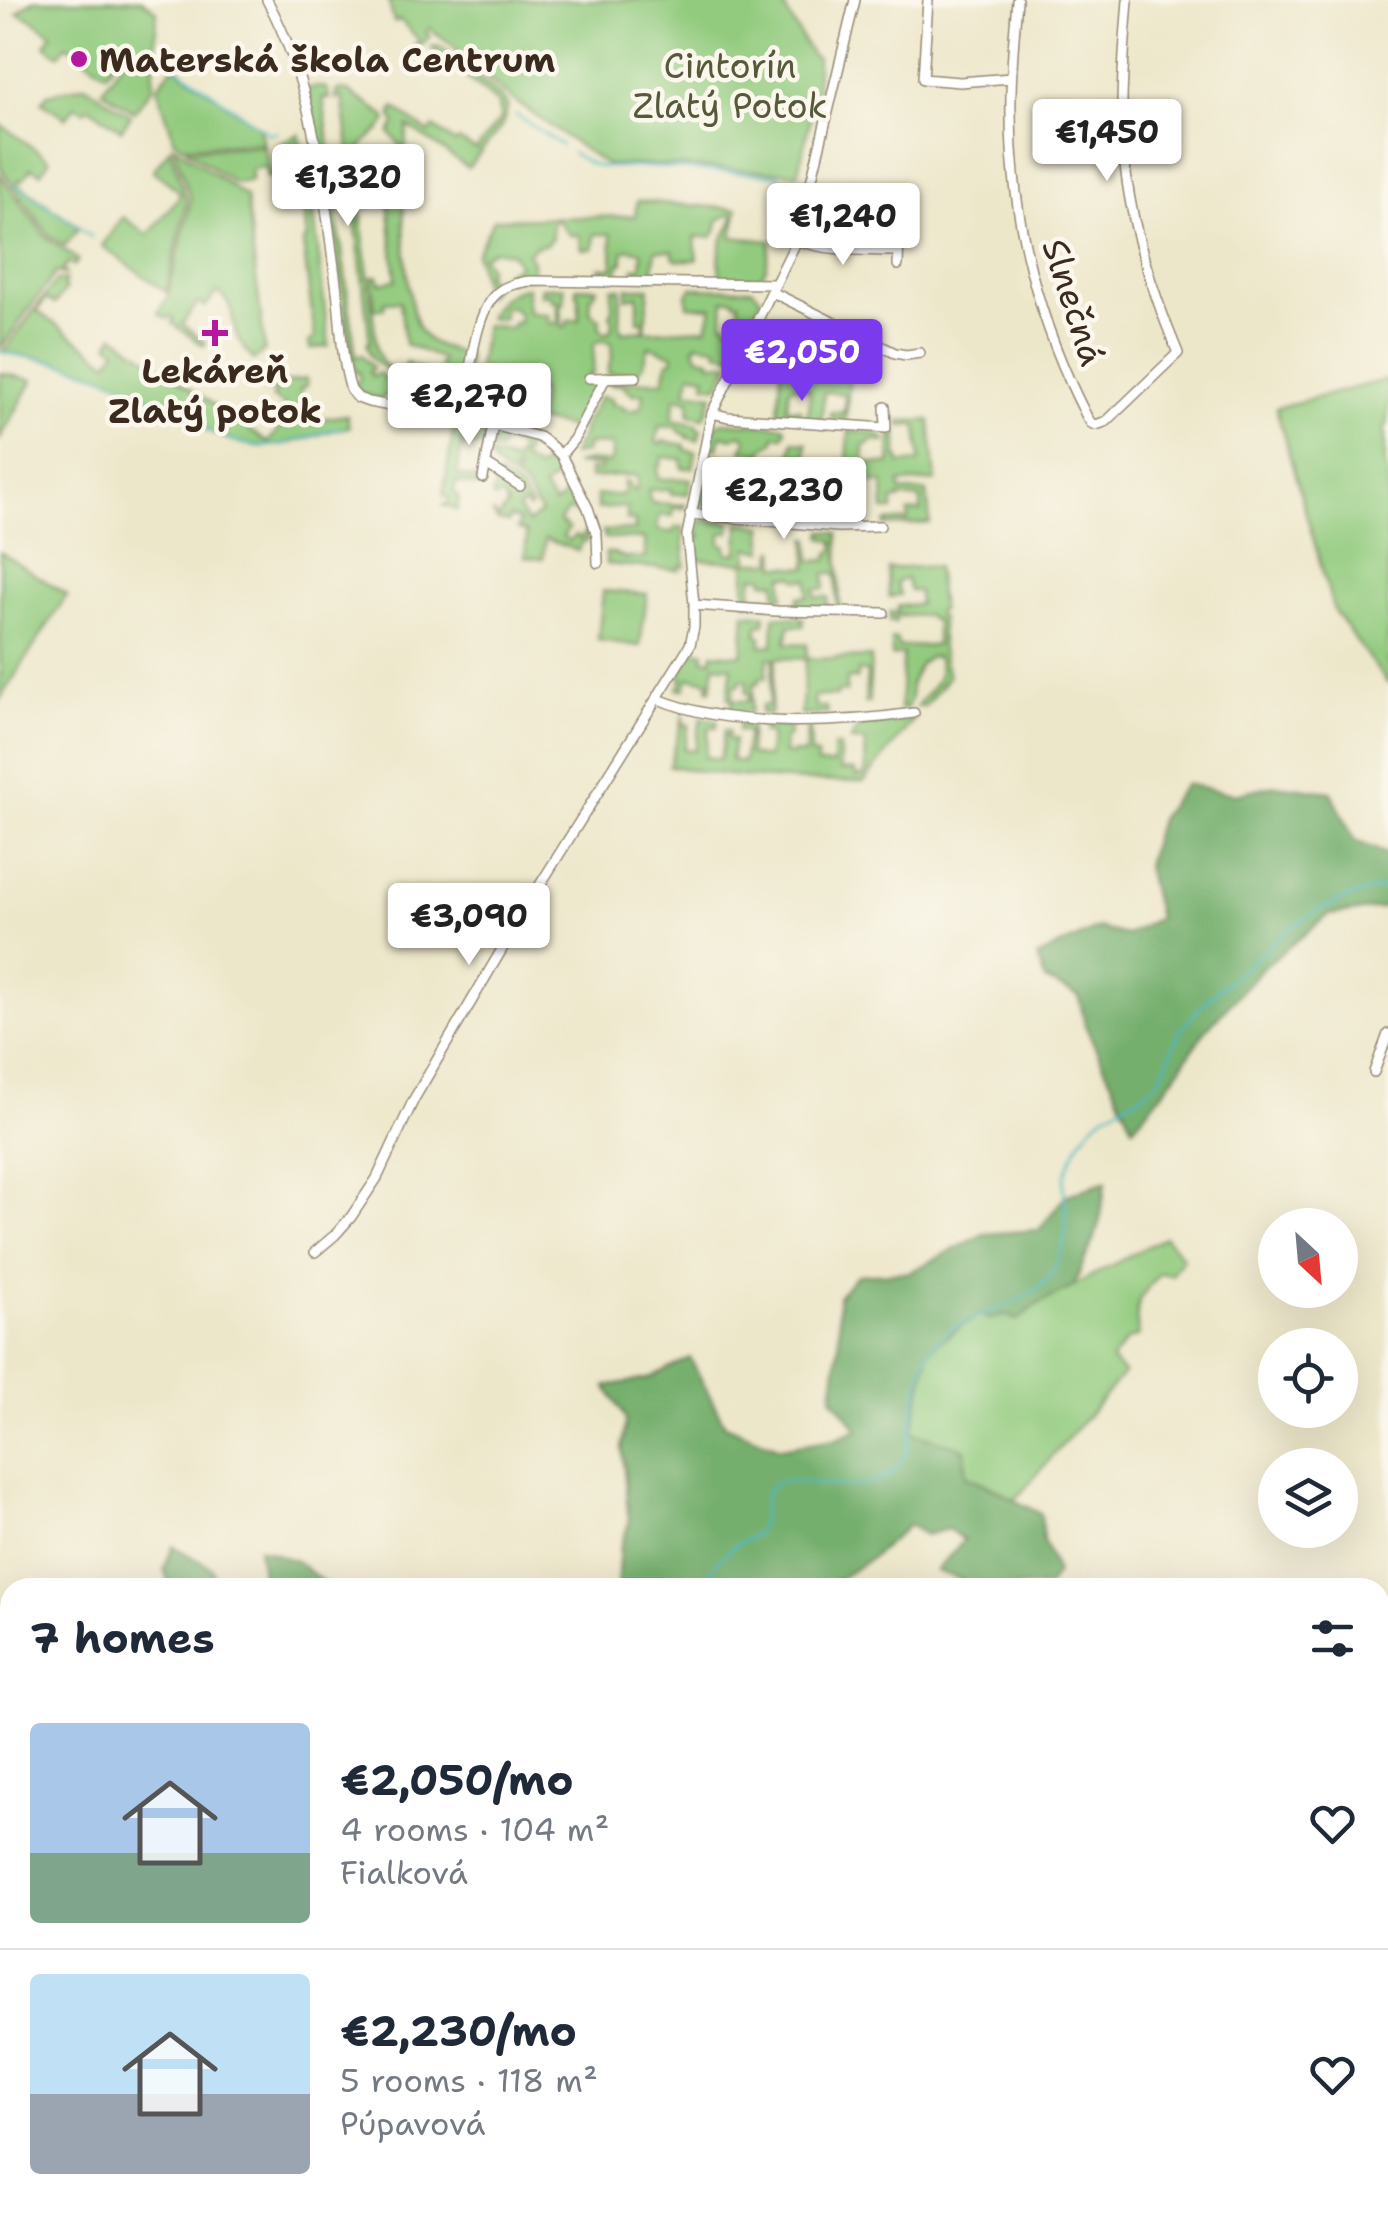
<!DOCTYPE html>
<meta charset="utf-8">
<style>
:root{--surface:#fff;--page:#f2f2f3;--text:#1f2937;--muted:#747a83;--line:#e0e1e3;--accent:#7c3aed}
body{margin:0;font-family:"Shantell Sans",sans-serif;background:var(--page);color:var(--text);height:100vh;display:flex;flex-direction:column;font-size:38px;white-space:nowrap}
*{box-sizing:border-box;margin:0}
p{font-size:32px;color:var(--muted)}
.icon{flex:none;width:55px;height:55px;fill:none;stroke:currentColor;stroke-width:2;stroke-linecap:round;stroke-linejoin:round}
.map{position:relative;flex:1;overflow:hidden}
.details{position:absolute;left:0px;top:1578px;width:1390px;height:642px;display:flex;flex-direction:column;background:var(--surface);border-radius:30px 30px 0 0;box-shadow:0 10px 40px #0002}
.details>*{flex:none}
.needle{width:65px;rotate:154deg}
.controls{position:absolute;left:1258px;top:1208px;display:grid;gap:20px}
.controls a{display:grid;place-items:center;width:100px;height:100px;border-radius:50%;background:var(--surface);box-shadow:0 10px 40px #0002;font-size:50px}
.price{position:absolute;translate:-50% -85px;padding:0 22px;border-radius:10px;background:#fff;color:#222;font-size:32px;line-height:65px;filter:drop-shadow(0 2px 5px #0008)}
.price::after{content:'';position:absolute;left:50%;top:60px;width:30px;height:22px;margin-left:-15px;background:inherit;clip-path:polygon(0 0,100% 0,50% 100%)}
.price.active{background:var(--accent);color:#fff}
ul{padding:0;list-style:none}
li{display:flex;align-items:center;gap:30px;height:250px;padding:0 30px}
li+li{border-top:2px solid var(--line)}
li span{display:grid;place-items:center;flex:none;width:280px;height:200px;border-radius:10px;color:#555}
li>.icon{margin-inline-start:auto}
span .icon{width:120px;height:120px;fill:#fffc;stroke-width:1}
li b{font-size:42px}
h2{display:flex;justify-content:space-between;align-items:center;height:120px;padding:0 30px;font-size:42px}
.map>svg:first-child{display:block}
.green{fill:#92cb7e;stroke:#667a4e;stroke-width:2.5}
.forest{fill:#75af6d;stroke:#586c46;stroke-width:2.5}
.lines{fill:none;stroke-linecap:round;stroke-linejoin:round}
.stream{stroke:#4ab9c0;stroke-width:2.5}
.minor-casing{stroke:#948874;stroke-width:12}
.minor{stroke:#fff;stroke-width:9}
.poi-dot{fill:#b5179e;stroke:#fbf7ec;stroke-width:4}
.labels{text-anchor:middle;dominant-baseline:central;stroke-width:9;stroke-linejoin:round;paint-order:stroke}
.poi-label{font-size:35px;font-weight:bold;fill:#3b2a1e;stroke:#fbf7ec;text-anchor:start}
.park-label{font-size:35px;fill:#555a3b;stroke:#fbf7ec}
.street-label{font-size:35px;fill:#3b2a1e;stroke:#fbf7ec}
</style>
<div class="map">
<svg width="1388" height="2218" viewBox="0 0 1388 2218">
<rect width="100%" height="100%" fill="#fbf7ec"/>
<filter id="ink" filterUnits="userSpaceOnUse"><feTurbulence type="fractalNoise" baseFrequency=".01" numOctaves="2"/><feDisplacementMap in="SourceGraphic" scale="20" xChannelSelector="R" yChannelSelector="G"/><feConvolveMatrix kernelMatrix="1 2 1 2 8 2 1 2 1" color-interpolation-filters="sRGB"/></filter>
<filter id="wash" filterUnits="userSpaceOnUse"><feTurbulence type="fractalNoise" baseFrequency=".0048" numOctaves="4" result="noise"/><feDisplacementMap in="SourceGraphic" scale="40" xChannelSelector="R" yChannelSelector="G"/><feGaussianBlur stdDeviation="2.25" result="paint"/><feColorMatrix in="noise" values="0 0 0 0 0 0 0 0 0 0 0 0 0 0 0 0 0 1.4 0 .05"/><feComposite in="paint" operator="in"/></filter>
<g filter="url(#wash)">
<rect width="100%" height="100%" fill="#ede7ca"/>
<!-- green -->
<path class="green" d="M34,0H142L157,11L153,87L134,112L102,90L122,62L116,59L106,73L66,45L59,55L45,45L52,34L31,19L17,13Z
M388,0H780L812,56L817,58V90L798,173L658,165H606L516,102L457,53L458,50L430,28L426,33L430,36L418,49L414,46L419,40L400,20L394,22Z
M434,46L441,47L501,96L508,106L502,126L468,168L408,126C406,144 403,163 403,181C403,211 406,308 420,331C430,346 452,351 468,355L461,405L451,412L397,402L394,396L407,361V364L426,370L425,373L428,374L430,372L439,376L443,368L439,366L442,359L405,344L400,301L384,302V308L375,310L372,277L378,276L380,283L396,280L384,159L401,146L390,133L395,124C393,117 389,115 395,108L429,133L434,127L455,143L458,140L476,150L501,118L499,104L431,48Z
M174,66L259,127L263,143L182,146L174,139L157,87Z
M85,85L131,116L121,130L89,107L85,111L75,106L66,118L42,102L48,94Z
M324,87L328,91L329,99L323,98L334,180L340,182L341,186L335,191L328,187L307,90L309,88Z
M339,90L348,91L384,115L387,120C376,143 358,131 356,172L377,350L383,363L393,369L391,373C378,365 369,359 367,343L370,342L354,210L348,198L352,197L351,190L348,189L344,165L351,161L342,96L336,99V92Z
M0,124L50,160L41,173L31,168L22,181L19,179L17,183L79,227L65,246L49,235L0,167Z
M299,134L312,196L329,346L310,349L309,342L315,338L303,243L307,238L299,176L280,179L276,177L281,143Z
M173,145L246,197L265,350L254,360C248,353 242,347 238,339C229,318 238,308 217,292L205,307L198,303L182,324L206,343L204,346L172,323L174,319L170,316L167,319L158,313L168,295L191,200Z
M264,146L272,177H267L265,167L251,169V181L234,183L186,149Z
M170,148L187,201L166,292L102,246L123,217L148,235L178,198L180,195L178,190L153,171Z
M0,174L46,237L78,260L74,266L69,262L62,271L67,275L56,272L0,349Z
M637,201L738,209L732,237L771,241L766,268L760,278H721C718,267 719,252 722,241C726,231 732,227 734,216L731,213L718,221L716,232L712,237H695L697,260H676L673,257V251L656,250L652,277H634V268H641L642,252L628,249L623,252V264H619L618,277H603L599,268H613L611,234H595L593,249H582L579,235H570L556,219L552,222V237L547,244L534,247L528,253L533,261V276L506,281L504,273L519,266L512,253L493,250L482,256L489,267L486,275L495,284L486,296L476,254L494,219L635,216Z
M337,204L343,207L337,213L356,357L362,355L373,368L369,372L373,377L378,373L388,380C391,388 389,396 380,399L363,394L354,383L360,380L359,372H355L354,362L351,360L331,208Z
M57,280L66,281L63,286L66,289L55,304L46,299L37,311L108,362L117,350L109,344L114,335L268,443L282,424L273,416L276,412L280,415L286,407L272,397L275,392L270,388L266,392L264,386L306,379L307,386L300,389L306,421L347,415L349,427C318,432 290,448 258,446C214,443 170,407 131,388C91,368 47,359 3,352Z
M527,287L528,312L548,315L549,323H558V301H552L551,295H541V287H564V303L561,304L562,327L567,326V320H579V296L577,295V287L597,288L594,295L591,296L590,312L600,319L599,326L605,334L612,329L613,320L610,315L612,312V288H621L620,326L622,332L644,330V321H638V296L626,298L627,288H649L645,331L707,328L712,307L688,306L687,294L692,288L753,289L761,298L754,315L739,317V302H735L734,299L724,300L723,323H727V327L749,325L745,333L742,332L733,355L717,352V347L698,343L694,347L699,357L710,359V363H730L718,386L705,384L706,376L691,373L686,391L713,395L704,418L689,415L690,400L676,397L672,420L697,425V429L701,430L698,440L687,438V435L681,433L676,427L659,426L656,443L662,444L663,441L685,445V450L696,452L693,468H682V459L662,457L661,465L658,466V479H691L688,494H671V489L648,490L651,503L686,505L685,508H673V516L660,515L657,527L660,531L675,532V527H683L685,566H679V570L606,564V553H615L616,555L622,556L623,558H645V539L605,538L603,531L635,530V521L627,520V507L597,509V495H623L624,481L628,482L631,490H637V475L589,478V470H601L602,466L574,464L590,461L609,463L612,458V445L586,444L585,453L572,455L584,431L582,429L600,397L612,399L611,404L623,406V409L635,411L637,408L641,409L644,394L638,393L634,395L623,385L607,384L615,381H664L668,361H672L673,355L649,346L644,364L639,371L608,374L610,361L612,360L611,342L599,341L594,344L593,373L589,374L596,387L575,428L537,421L541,392L523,389L518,417L509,415L508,419L497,417L499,401L503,402L508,381L490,378L488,386L490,387V391H486L483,415L474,411L472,401L485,325L512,328L513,323H519V314L512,307H503V319L488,318C496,300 508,291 527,287Z
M782,357L813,359V365L828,366L829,360L851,361L846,420L831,419V412H844L845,394L824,392L822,419L806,418L809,409L810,390L794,386L789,389L787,408L801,409V417L778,416Z
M0,373L33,380L0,439Z
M1388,379V424L1385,428V465L1388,474V684L1334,611L1276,408Z
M930,420L936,481L900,483V491L927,492L930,523L885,526V522L908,520V512L921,511V499L899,497V500H893V510H884L883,483L846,481L849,431L875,433L884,438L885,442L871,440L870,444L864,445V463L890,464L891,435L897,434V458H899L900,464L920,462L917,425L901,426L900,421Z
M722,422L784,426L786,430L783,436H775L774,441L763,448L761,471L749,470L746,513H744L746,476L723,474L720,502L732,503L731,511L707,509L702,503L709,453L757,467L759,453L742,451L747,440L744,436L738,435L733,438L721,435L718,448L710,446L715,427Z
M454,425L479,430L486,436L485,447L462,444L457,475L479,480L478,487L456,482L454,491L459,499L457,510L442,505L448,504L449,497L443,495Z
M504,434L529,441L522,460L538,469L552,456L570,487L565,490L558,477L543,487L554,504L565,497L564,494L571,490L584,515L582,518L574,511L569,510L559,521L569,529L563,536L569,541L576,535L580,538L589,528L587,541L582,542L578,551L545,539L543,559L525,557L527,533L517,529L520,521L510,517L508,522L497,520L492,512L498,518L508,505L501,495L495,499L492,496L499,476L519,489L531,507L528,509L524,504L518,509L528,523L541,513L522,484L515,480L518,469L515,468L512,478C503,471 491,466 491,455L515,462L516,456H519L518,445L504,443L499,451L492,450L494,438Z
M793,441L807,443L806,464L831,466V470L827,471L826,480L771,473L772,456L791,457Z
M705,520L731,523L730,532L721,533V544L726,545L727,554L738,553L739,523L763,526L764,551L748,548V562H773L774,550H776L777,566L807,568V538H810L811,561L828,560L829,553L834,551V541L825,539L822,536L823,531L838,533L840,608H837L836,573H825V589H815V597H828V607L797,606L798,597L808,596V580L796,579L795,576H783V597L776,596V582L764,581V577L753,576L751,597L770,598L769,604L745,602V563L698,559L697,538L701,536L697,533L701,521Z
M0,552L67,595L0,699Z
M936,566L941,610L938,611V616L941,617V645L948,677L925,706L916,707C927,692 947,678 937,657H929L920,664L910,685L911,697L907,708L900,709L903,654L892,656L891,640L896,639L898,647L936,645V620H931L928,616L896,615V622H890V612H897L898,606L919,604L918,591H910L906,578L896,582L900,595L889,597L888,569Z
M603,591L647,594L640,646L598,640Z
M745,613L765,615V624L758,625L757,635L761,636V646L773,645L774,616L803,618V626H789L786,643L807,644V659L871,657L869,703H865L867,672L858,671L857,679H847L846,692H838L837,696H814L815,707H826L827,714L801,715L806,659L776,658L770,714L761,713L762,705H769L774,658H768L766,678L760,677L759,683H754L751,712L731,710L732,701H749L750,694L746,693L747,681L740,680L739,686H734L733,699L728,698L732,667L715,665L711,690L708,689L709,681L688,678L685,689H678L683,679L679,676L692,651L704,652L703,659L712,660L713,653L742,655Z
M684,715L683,724L689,725L684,749L695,751L701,718L717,720V727H709L705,757L720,759L725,730H729L728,739L734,740L731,760L743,762L748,732L738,730L741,722L751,723L749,755L767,758L771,734L762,732L764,725L790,727L789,736L785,737L784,754L791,755L792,753L805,754L807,729H810L811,754L817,755V764L833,765L834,747H840V770L855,771V776H863L866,770L865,741H851L855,731L867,725L915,718L864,782C798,782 734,778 669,766Z
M1165,1237L1183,1258L1171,1275L1160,1273C1140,1295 1132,1307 1139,1336L1127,1340L1111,1360L1124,1373L1014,1501L994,1487L966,1476L912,1433L915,1408L929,1353L938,1342L957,1329L982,1314L989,1319L1005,1315L1018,1319L1038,1304Z"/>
<!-- forest -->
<path class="forest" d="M1185,784L1234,794L1275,785L1331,792L1355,841L1388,854V907L1329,915L1263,967L1206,1030L1164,1091L1133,1127L1085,1025L1079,996L1045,980L1037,957L1098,928L1126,935L1158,918L1146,866L1159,819Z
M1106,1181L1099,1227L1073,1287L1038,1304L1017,1320L1005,1315L989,1319L981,1315L957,1329L938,1343L929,1353L912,1432L965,1449L966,1476C993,1486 1015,1501 1041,1514L1043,1540L1057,1573L1048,1587H975L965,1581L936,1571L964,1540L948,1529L926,1535L909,1525L871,1558L827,1587H617L620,1548L629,1523L622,1448L626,1419L606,1386L647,1379L690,1358L725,1425L780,1448L835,1439L858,1429L832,1397L839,1343L838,1296L857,1275L910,1272L984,1234L1039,1230L1065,1196Z
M173,1546L212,1568L216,1587H170L164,1569Z
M258,1548L296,1561L330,1587H264Z
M0,2041L10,2069V2210H315L312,2218H0Z"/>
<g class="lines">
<!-- stream -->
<path class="stream" d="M163,57L269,134L276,132
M516,115L561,145
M572,153L590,164L601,167H649L778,175C789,190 788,214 787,232L792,235
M16,184L91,237
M0,352C44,360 86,367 127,386C166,404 216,444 260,446C290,447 314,432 343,428
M705,1588C709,1570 721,1555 736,1545C742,1541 751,1538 756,1533C769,1519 756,1496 775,1484C788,1477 807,1483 821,1484C850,1488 889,1488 904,1458C911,1444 911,1427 914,1412C917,1394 922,1377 926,1359C949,1309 1018,1317 1049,1277C1061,1260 1068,1232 1066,1211C1065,1195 1061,1183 1068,1167C1078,1143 1090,1121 1114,1109C1127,1102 1142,1096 1153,1086C1168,1072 1169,1049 1180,1032C1199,1003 1230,980 1256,958C1275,942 1294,923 1316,912C1338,901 1364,890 1388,887"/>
</g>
</g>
<g filter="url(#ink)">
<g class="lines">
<defs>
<path id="minor" d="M267,0C315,88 324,193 337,291C341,323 341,359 351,390L358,398L369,402L493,425L539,437L549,444L561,455L588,508L597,535L598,563
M928,0L923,79L960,82L1011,78
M1017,0C1014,38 1010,76 1011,115C1011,220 1039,324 1087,417L1091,423L1096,425L1107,421L1178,353C1147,279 1124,204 1122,123C1121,82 1125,41 1128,0
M797,240C828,252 865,250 898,251
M898,265L899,237
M772,292L895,353L906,355L920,353
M589,378L636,377
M712,413L728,417L886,428L885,407
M463,419C468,388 473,318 494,296C503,286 516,283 529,281L776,284
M561,455L574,439L606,377
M486,464L520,486
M483,478L493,425
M690,514L838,527L880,526
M694,605L777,611L884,613
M658,699C732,729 836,724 914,713
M1374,1072L1388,1034
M315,1252L335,1235L351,1217L377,1178L414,1099L535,893L690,645L694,627V604L687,535L712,413L797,240L855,0"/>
</defs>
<!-- minor casing -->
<use href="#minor" class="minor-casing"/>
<!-- minor -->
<use href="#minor" class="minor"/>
</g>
</g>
<!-- markers -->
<g class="poi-dot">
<circle cx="79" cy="59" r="10"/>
<path d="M210 318h10v10h10v10h-10v10h-10v-10h-10v-10h10z"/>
</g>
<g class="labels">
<!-- poi labels -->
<g class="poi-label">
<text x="99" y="59">Materská škola Centrum</text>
<text x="215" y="370" text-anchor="middle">Lekáreň<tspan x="215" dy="40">Zlatý potok</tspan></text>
</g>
<!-- park labels -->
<g class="park-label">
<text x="730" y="65">Cintorín<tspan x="730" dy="40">Zlatý Potok</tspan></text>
</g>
<!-- street labels -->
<g class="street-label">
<text transform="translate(1074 302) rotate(72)">Slnečná</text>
</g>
</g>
</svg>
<div class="controls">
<a><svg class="needle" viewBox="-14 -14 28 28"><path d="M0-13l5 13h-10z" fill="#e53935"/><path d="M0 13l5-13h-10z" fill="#747a83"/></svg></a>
<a><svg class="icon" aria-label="locate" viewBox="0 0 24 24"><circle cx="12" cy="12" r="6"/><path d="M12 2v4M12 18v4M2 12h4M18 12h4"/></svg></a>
<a><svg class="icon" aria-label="layers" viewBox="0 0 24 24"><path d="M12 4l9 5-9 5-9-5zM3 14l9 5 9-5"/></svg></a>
</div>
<b class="price" style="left:1107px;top:184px">€1,450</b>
<b class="price" style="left:348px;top:229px">€1,320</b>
<b class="price" style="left:843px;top:268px">€1,240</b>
<b class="price active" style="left:802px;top:404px">€2,050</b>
<b class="price" style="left:469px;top:448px">€2,270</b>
<b class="price" style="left:784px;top:542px">€2,230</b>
<b class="price" style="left:469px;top:968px">€3,090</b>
<section class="details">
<h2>7 homes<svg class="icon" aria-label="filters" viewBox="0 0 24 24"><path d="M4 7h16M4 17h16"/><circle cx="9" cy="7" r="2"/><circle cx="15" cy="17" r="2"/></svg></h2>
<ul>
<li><span style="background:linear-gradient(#a9c7e8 65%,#7fa58c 0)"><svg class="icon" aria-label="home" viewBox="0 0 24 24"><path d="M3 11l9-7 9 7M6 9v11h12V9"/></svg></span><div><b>€2,050/mo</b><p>4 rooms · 104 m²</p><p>Fialková</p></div><svg class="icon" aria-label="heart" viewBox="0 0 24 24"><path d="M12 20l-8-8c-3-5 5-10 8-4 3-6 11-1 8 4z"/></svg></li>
<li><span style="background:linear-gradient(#bfe0f5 60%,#9aa5b1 0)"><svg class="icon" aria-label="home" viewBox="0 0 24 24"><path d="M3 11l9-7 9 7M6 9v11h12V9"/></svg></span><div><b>€2,230/mo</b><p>5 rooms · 118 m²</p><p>Púpavová</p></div><svg class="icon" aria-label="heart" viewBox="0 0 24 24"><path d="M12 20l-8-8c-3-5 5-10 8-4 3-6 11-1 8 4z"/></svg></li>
</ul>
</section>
</div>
